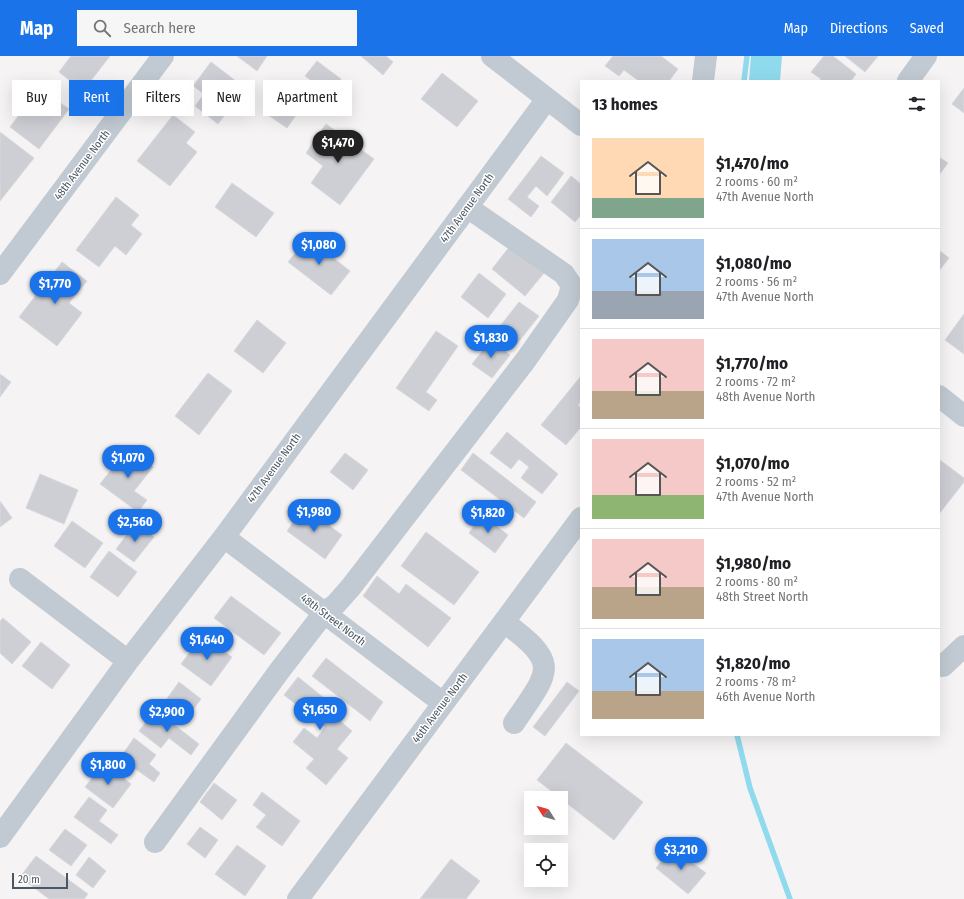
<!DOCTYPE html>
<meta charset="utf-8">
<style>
:root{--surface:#fff;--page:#f6f6f6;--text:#202124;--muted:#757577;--line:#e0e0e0;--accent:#1a73e8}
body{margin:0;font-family:"Fira Sans Condensed",sans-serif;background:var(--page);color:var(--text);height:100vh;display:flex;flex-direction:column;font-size:15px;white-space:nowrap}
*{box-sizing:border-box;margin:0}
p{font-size:13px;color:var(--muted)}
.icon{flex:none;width:22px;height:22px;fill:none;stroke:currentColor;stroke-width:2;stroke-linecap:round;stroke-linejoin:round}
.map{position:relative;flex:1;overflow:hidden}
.details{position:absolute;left:580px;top:24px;width:360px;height:656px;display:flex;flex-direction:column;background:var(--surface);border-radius:0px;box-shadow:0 4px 16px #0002}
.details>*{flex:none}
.hud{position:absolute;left:12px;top:24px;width:380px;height:36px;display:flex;gap:8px}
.needle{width:26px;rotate:307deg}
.buttons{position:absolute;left:524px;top:735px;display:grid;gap:8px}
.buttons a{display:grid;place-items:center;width:44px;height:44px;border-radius:0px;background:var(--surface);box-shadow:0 4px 16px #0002;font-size:20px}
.scale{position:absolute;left:12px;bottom:10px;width:56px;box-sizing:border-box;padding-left:4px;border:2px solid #4a5661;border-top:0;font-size:11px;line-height:14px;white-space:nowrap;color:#4a5661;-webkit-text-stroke:3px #fff;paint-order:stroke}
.price{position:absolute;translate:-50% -34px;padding:0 9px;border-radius:14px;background:var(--accent);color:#fff;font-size:13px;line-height:26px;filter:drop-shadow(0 1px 2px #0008)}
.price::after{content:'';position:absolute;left:50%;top:24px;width:12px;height:9px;margin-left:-6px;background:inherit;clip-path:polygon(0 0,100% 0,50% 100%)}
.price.current{background:#222;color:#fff}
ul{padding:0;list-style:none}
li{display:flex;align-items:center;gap:12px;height:100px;padding:0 12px}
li+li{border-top:1px solid var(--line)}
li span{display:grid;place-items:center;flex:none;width:112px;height:80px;border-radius:0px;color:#555}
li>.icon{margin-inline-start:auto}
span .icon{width:48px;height:48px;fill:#fffc;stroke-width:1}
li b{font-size:17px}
h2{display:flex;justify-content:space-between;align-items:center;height:48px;padding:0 12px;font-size:17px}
.pill{padding:0 14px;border-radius:0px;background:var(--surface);box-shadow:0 4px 16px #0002;font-size:14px;line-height:36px}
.pill.current{background:var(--accent);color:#fff}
header{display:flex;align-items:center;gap:24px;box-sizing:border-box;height:56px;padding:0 20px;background:var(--accent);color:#fff}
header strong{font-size:19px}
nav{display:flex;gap:22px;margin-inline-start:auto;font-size:14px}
.search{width:280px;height:36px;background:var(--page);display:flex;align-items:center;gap:10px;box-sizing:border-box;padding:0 14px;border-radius:0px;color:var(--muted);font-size:15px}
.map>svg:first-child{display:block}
.water{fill:#90daee}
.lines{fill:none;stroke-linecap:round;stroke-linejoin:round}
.stream{stroke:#90daee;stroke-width:5.5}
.building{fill:#cdcfd5;stroke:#d7d9de}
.minor{stroke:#c1cad2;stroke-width:22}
.labels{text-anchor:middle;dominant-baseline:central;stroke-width:3;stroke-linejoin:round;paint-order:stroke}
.street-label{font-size:11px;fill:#4a5661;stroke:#fff}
</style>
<header>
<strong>Map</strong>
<div class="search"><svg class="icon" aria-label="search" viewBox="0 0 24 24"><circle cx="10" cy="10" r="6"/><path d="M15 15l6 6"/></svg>Search here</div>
<nav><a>Map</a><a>Directions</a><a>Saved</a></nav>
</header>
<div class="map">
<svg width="964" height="843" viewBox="0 0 964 843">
<rect width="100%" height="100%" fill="#f5f3f3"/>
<!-- water -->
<path class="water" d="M751,0H782L780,25H749Z"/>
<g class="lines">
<!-- stream -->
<path class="stream" d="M744,25L747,0
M737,679L750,732L790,843"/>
</g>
<!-- building -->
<path class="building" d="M71,0H110L83,35L59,16Z
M237,0H267L257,15Z
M361,0H386L393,6L383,19Z
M613,0H661L678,13L669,25H639L624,14L619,20L605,10Z
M824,0H833L856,18L851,25H820L821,23L811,16Z
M845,0H878L865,16Z
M317,5L341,23L330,38L305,20Z
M211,6L245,32L218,68L195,50L204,38L193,30Z
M442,17L478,45L457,71L421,43Z
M286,27L308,42L287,72L265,57Z
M39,32L69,53L39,93L10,71Z
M964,32V57L952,48Z
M173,59L195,76L186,87L197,96L170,130L137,105Z
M326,68L374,103L340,149L311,127L323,110L306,97Z
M0,76L34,102L0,145Z
M541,100L564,117L547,140L536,130L527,141L539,150L531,161L508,143Z
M939,101L948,107L939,119Z
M571,120L581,128V159L575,166L551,146Z
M232,127L274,157L256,181L215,151Z
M116,141L139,159L131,169L142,178L126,199L115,190L99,211L76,194Z
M308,182L350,215L331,239L288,206Z
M510,190L544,217L525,240L492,213Z
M939,194L949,202L939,215Z
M62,206L87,225L69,247L82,257L57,290L19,261Z
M479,217L506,238L488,262L461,241Z
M519,246L539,260L516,289L497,274Z
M964,258V298L945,284Z
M257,264L286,287L263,317L234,295Z
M436,275L458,290L426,336L437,344L429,355L396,332Z
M491,284L510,299L492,322L472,308Z
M208,317L232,335L199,379L175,360Z
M0,318L11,326L0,341Z
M581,320V345L578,349L581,352V371L566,389L541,369Z
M507,376L558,418L542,438L521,422L529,411L519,403L511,413L490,397Z
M128,392L153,411L134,435L147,444L138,456L100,428Z
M345,397L368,414L353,434L330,416Z
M473,397L536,446L524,462L461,414Z
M940,404L964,422V426L939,458Z
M40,418L78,434L64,468L26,452Z
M0,445L12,462L0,471Z
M304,451L342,479L325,503L287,475Z
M482,459L508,479L495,497L469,477Z
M72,465L103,487L85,512L54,490Z
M136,467L154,481L134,506L116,493Z
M426,476L479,516L454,549L401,510Z
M109,495L137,516L118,541L90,521Z
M377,520L399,538L406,528L451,562L428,591L363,540Z
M231,540L281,577L264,599L214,562Z
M3,562L31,586L12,608L0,597V565Z
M202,580L232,601L211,630L181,608Z
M41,586L70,609L52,633L22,610Z
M326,602L383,646L370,665L312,620Z
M298,621L344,658L339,664L352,675L337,693L348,702L326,729L306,712L314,703L293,686L304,672L317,682L325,671L284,639Z
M179,626L201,643L183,667L161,651Z
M567,626L579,635L545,680L533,671Z
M155,654L199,688L191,699L169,682L161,692L139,675Z
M134,682L156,699L149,708L160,717L154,726L120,702Z
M566,687L643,746L614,784L537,724Z
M104,707L131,728L113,752L85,731Z
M214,727L237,744L222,764L200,746Z
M262,736L300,765L282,790L256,771L266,759L253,749Z
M89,741L107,754L99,765L118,779L111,788L74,761Z
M200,771L218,784L205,802L187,788Z
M65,773L87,789L71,810L49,794Z
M237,789L266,810L245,840L215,818Z
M672,792L706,817L688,838L656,812Z
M36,800L88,838L84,843H49L20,821Z
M89,801L106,815L93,832L76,819Z
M451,803L480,825L466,843H420Z"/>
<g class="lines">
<!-- minor -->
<path class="minor" d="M492,0L581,69
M703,25L706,0
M908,25L926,0
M0,218L163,0
M939,340L964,360
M224,481L443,647
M20,523L128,605
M504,566C561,608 550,614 514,667
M939,609L943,610L964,590
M0,781L128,605L224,481L547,43
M155,786L280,614L324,557L336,548L351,531L525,305L568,244L572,230L564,218L467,151
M298,843L581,462"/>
</g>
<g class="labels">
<!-- street labels -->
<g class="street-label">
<text transform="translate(82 109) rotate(-53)">48th Avenue North</text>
<text transform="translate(467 152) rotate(-54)">47th Avenue North</text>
<text transform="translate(274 412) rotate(-54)">47th Avenue North</text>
<text transform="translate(333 564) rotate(37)">48th Street North</text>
<text transform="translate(440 652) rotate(-53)">46th Avenue North</text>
</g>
</g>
</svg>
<div class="buttons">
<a><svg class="needle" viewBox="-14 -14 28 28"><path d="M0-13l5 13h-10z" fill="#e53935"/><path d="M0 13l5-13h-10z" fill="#757577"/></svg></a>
<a><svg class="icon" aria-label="locate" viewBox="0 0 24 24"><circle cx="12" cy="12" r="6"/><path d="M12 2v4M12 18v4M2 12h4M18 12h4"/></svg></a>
</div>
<div class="scale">20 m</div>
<b class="price current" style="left:338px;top:108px">$1,470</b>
<b class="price" style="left:319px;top:210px">$1,080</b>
<b class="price" style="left:55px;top:249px">$1,770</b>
<b class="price" style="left:491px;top:303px">$1,830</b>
<b class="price" style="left:128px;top:423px">$1,070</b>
<b class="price" style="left:314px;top:477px">$1,980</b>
<b class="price" style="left:488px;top:478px">$1,820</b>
<b class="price" style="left:135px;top:487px">$2,560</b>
<b class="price" style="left:207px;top:605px">$1,640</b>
<b class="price" style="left:320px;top:675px">$1,650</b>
<b class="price" style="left:167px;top:677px">$2,900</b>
<b class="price" style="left:108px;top:730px">$1,800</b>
<b class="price" style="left:681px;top:815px">$3,210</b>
<div class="hud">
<a class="pill">Buy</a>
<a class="pill current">Rent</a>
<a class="pill">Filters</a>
<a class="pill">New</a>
<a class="pill">Apartment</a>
</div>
<section class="details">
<h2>13 homes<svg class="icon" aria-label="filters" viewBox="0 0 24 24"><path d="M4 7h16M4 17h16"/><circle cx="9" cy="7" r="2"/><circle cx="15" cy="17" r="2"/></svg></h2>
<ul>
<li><span style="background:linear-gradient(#ffd9b3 75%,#7fa58c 0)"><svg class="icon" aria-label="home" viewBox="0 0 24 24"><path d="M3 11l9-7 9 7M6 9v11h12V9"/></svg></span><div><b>$1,470/mo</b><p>2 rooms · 60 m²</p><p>47th Avenue North</p></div></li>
<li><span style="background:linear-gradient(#a9c7e8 65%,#9aa5b1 0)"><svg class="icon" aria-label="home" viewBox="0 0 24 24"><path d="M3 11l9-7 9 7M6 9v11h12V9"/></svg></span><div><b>$1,080/mo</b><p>2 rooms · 56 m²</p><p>47th Avenue North</p></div></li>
<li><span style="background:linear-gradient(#f6c9c9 65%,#b9a48a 0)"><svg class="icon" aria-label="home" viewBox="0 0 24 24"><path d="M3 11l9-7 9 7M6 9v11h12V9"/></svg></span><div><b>$1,770/mo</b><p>2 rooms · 72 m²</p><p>48th Avenue North</p></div></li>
<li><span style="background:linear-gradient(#f6c9c9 70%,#8fb573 0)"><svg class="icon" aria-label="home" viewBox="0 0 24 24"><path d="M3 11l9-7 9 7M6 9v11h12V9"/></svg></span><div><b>$1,070/mo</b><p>2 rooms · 52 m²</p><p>47th Avenue North</p></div></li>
<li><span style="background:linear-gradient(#f6c9c9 60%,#b9a48a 0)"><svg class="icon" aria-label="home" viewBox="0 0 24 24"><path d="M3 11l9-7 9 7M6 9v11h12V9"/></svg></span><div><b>$1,980/mo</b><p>2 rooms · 80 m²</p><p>48th Street North</p></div></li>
<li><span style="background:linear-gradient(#a9c7e8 65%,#b9a48a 0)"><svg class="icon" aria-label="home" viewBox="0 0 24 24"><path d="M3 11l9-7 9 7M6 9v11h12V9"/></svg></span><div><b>$1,820/mo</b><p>2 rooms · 78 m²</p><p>46th Avenue North</p></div></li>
</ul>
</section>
</div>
